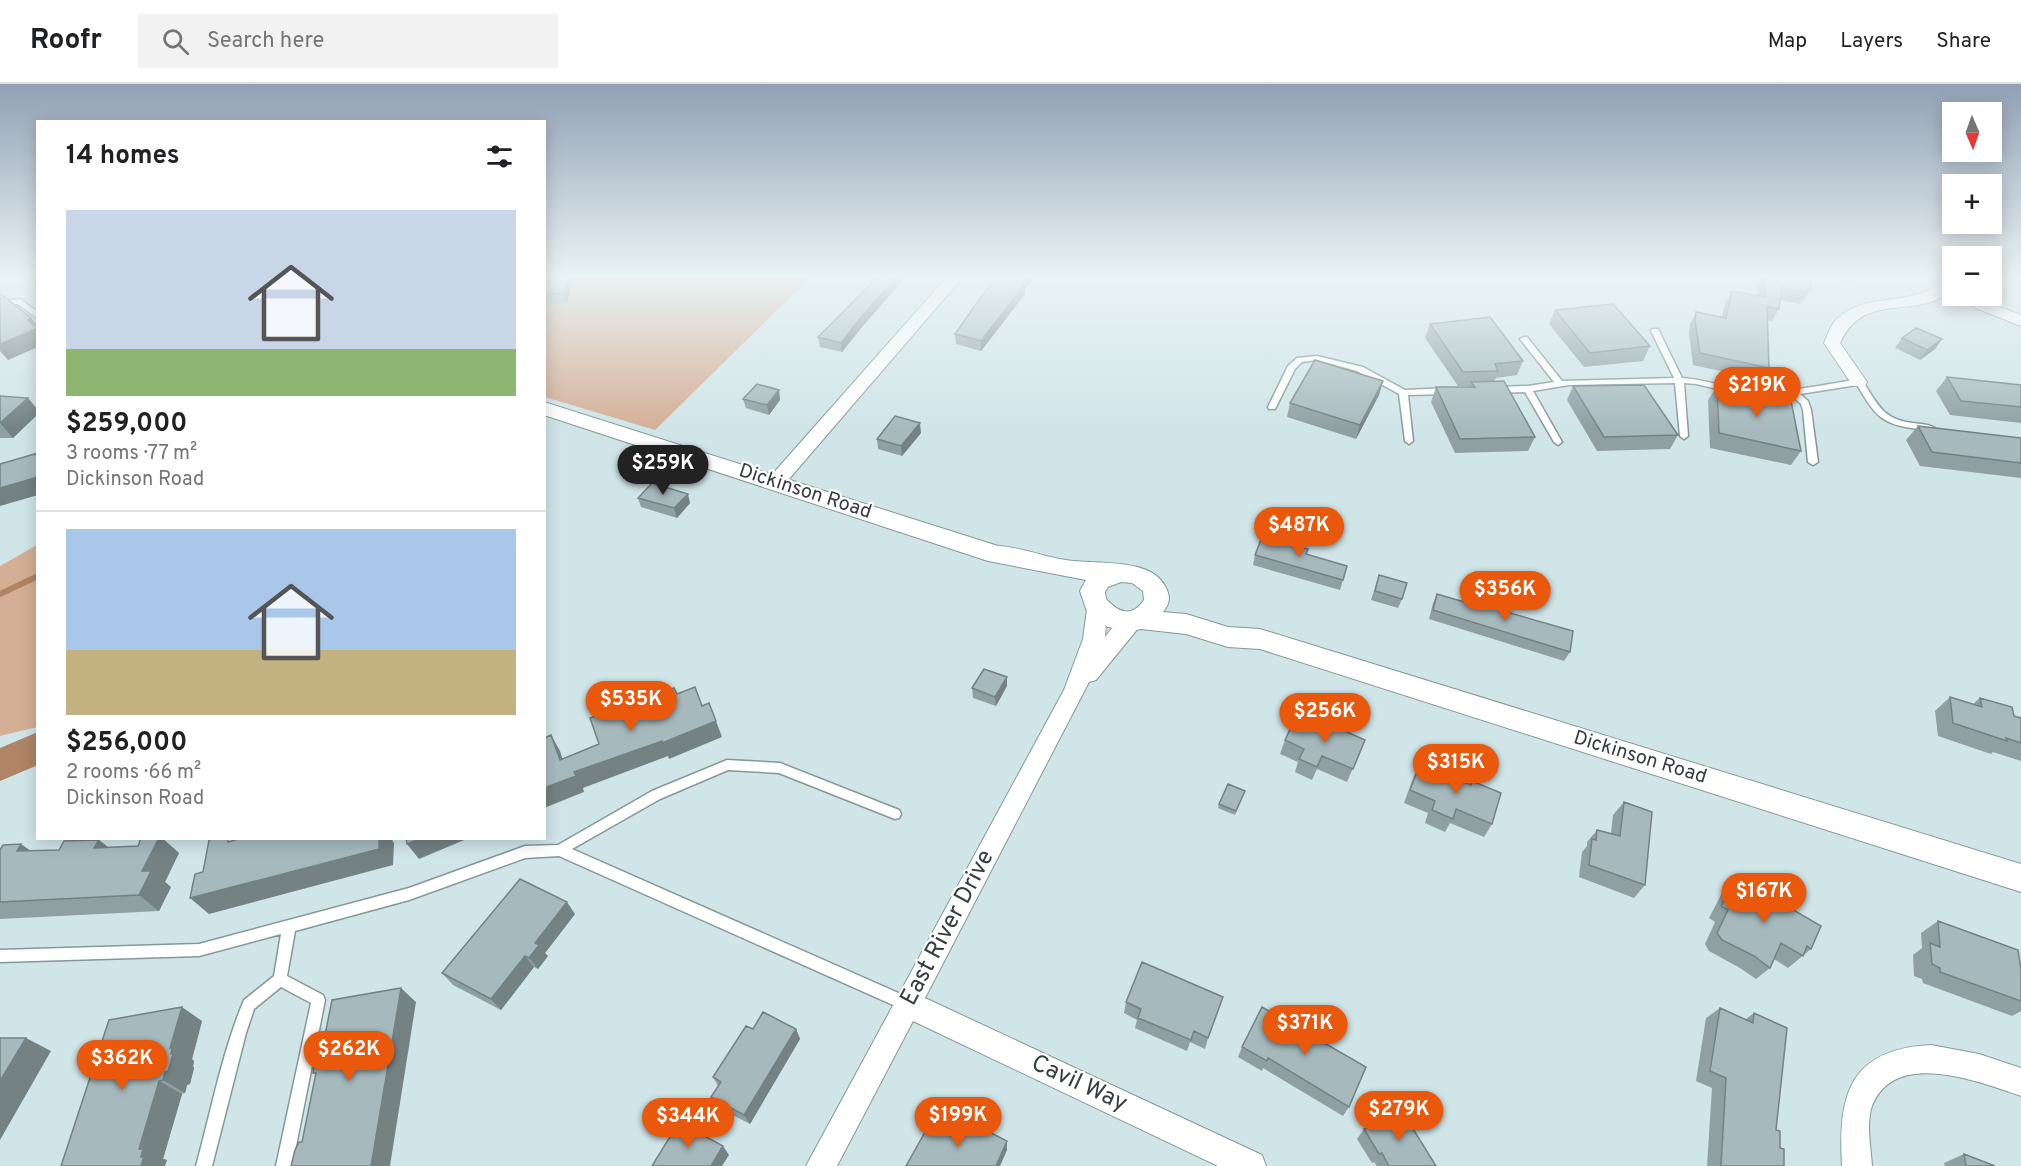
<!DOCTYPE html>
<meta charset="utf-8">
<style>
:root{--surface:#fff;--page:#f2f2f2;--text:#202124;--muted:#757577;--line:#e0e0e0;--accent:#ea580c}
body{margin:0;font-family:Overpass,sans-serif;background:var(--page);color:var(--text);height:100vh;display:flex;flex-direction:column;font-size:22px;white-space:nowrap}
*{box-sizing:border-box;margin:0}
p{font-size:20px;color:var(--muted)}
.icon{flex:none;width:33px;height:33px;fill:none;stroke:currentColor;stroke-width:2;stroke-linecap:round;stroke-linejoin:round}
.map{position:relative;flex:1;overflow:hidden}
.panel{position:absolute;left:36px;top:36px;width:510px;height:720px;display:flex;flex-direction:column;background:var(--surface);border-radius:0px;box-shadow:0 3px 15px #0003}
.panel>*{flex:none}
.needle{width:39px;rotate:178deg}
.tools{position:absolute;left:1942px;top:18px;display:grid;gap:12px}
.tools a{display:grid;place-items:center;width:60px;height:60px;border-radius:0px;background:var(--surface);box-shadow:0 3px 15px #0003;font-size:30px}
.price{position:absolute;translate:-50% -51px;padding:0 14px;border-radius:21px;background:var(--accent);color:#fff;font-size:20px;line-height:39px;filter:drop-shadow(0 2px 3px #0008)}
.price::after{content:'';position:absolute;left:50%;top:36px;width:18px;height:14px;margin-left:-9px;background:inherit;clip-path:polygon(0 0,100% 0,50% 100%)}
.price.selected{background:#222;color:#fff}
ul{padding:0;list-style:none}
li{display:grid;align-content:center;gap:12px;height:318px;padding:0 30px}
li+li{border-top:2px solid var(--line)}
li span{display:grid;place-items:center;height:186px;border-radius:0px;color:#555}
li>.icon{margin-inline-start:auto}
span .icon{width:108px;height:108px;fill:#fffc;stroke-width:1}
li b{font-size:26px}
h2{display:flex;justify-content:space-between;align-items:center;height:72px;padding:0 30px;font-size:26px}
header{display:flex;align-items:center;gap:36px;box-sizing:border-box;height:84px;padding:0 30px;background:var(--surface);border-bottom:2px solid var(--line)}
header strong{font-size:28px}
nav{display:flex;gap:33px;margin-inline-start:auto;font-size:21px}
.search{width:420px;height:54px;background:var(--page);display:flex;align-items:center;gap:15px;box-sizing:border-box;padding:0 21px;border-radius:0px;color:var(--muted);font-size:22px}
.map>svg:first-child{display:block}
.green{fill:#d4af96}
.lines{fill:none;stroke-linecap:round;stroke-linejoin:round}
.stream{stroke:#b08467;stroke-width:6}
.river{fill:#b08467;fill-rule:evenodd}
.service-casing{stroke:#84989a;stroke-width:3}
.minor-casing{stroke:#84989a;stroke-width:2}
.tertiary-casing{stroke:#84989a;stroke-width:2}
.service{fill:#fff;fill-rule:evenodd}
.minor{fill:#fff;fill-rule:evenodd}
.tertiary{fill:#fff;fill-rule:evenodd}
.wall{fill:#8fa0a3}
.shaded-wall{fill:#748284}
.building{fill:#a6babd;stroke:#748284;stroke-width:1.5}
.labels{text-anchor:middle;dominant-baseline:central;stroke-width:4.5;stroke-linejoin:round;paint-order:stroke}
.street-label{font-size:20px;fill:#353d3e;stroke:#fff}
.near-street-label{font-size:24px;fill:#353d3e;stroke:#fff}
</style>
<header>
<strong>Roofr</strong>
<div class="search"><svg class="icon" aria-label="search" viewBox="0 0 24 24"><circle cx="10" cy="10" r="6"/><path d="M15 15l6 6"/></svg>Search here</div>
<nav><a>Map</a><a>Layers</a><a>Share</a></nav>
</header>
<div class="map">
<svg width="2021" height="1082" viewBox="0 0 2021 1082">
<rect width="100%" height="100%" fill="#d0e5e8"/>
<!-- green -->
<path class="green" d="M544,194H810L655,346L545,313Z
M37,461V643L0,652V482Z"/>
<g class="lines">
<!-- stream -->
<path class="stream" d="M0,510L38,492"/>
<!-- river -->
<path class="river" d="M38,648V681L0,697V664Z"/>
<defs>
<path id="service" d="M20,215L38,228V235L18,220L0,221V217Z
M1652,245H1658L1659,247L1682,294C1707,295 1732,307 1756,307C1791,308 1825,301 1859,295L1862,296C1877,319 1882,335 1912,339C1920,340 1929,340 1935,344C1930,348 1925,346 1918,345C1880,340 1876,332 1857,301L1800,310L1808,317L1811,326L1818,378L1813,381L1808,378L1803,326L1801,320L1791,311L1754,313L1696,300L1684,299L1688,352L1684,355L1680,352L1675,299L1569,301L1533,307L1562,358L1558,361L1554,358L1525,308L1494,309L1490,306L1494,303L1528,302L1554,298L1520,255L1524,253H1527L1562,297L1674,294L1651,247Z
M1317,272L1363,283L1405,306L1449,304L1453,307L1449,310L1408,311L1413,357L1409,360L1405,357L1399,310L1357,287L1317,276L1302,278L1295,285L1275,325H1269L1268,323L1288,282L1297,274Z
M727,676L780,679L899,726L901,730L899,734L895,735L779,689L728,686L660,715L572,765L912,915L914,920L912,925L907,927L902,925L559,772L525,774L409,816L295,847L287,892L323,911L325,916L292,1082H276L311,919L281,903L254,925L246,949L212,1082H196C211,1028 222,968 244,916L274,892L281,850L199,872L0,878V866L199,860L409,804L525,762L558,761L652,707Z"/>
<path id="minor" d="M946,194H962L783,402L776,404L769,402L767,398L769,394Z
M1945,194H1953V203C1921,240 1866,203 1840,259L1867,298L1865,302H1853L1824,259C1827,252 1830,244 1834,238C1863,205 1916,226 1945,194Z
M1953,209V212H1971L2021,231V242L1953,215L1950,212Z
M1097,517L1104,520L1107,525L1105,553C1114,541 1126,527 1141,531L1144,537L1096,596L1089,598L925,914L1262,1071L1266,1082H1218L913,937L837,1082H806L1064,606L1083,555L1087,525L1090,520Z
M1931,961L1979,970L2021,984V1012C1979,998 1895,964 1872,1022C1866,1040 1871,1064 1872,1082H1842C1838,1011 1849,965 1931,961Z"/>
<path id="tertiary" d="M544,318L998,462C1021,463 1043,473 1066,476C1095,481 1150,473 1165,502C1171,513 1170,519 1163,528L1186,530L1228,543L1260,545L2021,780V808L1260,565L1228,563L1186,550L1141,545L1132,547L1108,543L1095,535L1086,525L1080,507L1086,496L988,477L544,331ZM1121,498L1132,499L1143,507L1144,516C1132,533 1120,530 1106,515L1105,508L1108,503Z"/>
</defs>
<!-- service casing -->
<use href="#service" class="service-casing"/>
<!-- minor casing -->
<use href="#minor" class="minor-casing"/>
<!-- tertiary casing -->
<use href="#tertiary" class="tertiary-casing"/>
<!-- service -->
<use href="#service" class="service"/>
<!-- minor -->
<use href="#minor" class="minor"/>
<!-- tertiary -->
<use href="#tertiary" class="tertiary"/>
</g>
<!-- wall -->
<path class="wall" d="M544,194H570L572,199L567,219L544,220Z
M867,194H905L862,243L842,268L820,263L818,253L872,198L868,197Z
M1000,194H1034L1025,205V210L981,267L956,260L955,250Z
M1761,194H1811V205L1803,217H1802L1800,220L1780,216L1779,225L1772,237L1767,236L1769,284L1761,296L1693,281L1689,249L1690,240L1696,228L1722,233L1725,219L1732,207L1757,212V201Z
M1833,194H1857L1854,198Z
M1555,226L1650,262L1643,277L1584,283L1549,240Z
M1430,240L1523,277L1517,291L1496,294L1494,297L1535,353L1528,367L1455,369L1431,318L1436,303H1469V302H1458L1425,254Z
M1902,254L1942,255L1935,265L1920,276L1895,264Z
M1947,293L2021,301V339L1950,331L1936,307Z
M1383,297L1379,311L1356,355L1287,333L1290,319Z
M1573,302L1678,351L1670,365L1597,367L1567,316Z
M1717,302L1801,367L1791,381L1710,364L1708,316Z
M779,306L780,316L769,331L746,324L743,315Z
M0,312L28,314L38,326V330L13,354H0Z
M1918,342L2021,354V394L1920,382L1906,356Z
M921,349L902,372L878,365L877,355Z
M638,414L690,419L677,434L641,423Z
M1306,470L1343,496L1340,506L1253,481L1255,471Z
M1379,491L1402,515L1398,524L1371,516Z
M1437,510L1469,519L1473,512L1486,522L1570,568L1564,577L1429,535L1433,519Z
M1007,593V602L996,622L973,614L972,604Z
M1950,613L1973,620L1980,614L2014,632L2021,634V677L1993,668L1991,670L1938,652L1935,627Z
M1328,647L1365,656L1347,698L1317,685L1312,696L1295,688L1298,678L1280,670L1285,656Z
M1420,680L1469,701L1472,697L1492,740L1484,753L1450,739L1445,748L1425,739L1428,729L1404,719L1413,694Z
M1243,711L1235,731L1218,724L1219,720Z
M1624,718L1645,801L1634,814L1579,793L1582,768L1587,762V758L1597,746L1611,750L1613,731Z
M141,754H162L179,769L165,798L171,803L159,827L0,835V766L31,767L59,766L99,756L108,763L138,762Z
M1737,793L1811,865L1788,884L1774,875L1770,884L1756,895L1740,884L1709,867L1705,860L1715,838L1709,834L1724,805Z
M575,830L545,869L548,872L538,885L534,883L501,926L453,901L442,889Z
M1938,837L2021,885V927L2012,932L1923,899L1922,895L1914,892L1913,871L1922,864L1921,849Z
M1126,918L1208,954L1205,965L1190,958L1187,967L1135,944L1137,936L1124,929Z
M1720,924L1746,935L1754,929L1776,1046L1784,1082H1707L1712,1004L1696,997L1706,934Z
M202,937L192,975L194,977L193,982L194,984L190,1000L187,1001L185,1009L182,1010L163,1075L167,1076L61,1082Z
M753,945H796L800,955L750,1040L717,1023L711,1013L718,1002L713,993Z
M1242,963L1366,983L1349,1023L1343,1032L1263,984L1262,987L1238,973Z
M1364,1045L1436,1082H1377L1374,1078L1372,1079L1357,1055Z
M1964,1070L1995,1082H1945L1944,1079Z"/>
<!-- shaded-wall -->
<path class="shaded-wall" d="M568,194H570L572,199L567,219L563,209Z
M896,194H905L862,243L842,268L841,259L861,233Z
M1027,194H1034L1025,205V210L981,267V257Z
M31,234L38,242V263L8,276L0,267V260L28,236Z
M1942,255L1935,265L1920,276L1927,266Z
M1383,297L1379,311L1356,355L1360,341Z
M779,306L780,316L769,331L767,321Z
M28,314L38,326V330L13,354L0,339Z
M920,339L921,349L902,372L901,362Z
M38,393V411L0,422V404Z
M688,410L690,419L677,434L674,424Z
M1007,593V602L996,622L995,613Z
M716,637L722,653L669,675L668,672L583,704L584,708L544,724V704L574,688Z
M551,651L560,667L568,692L560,676Z
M159,754H162L179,769L165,798L171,803L159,827L139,811L142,787Z
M377,754H391L394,759L393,781L209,830L190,814Z
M421,754H469L419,775L407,760Z
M99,756L119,772L94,764Z
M21,760L44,776L17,767Z
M567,818L575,830L545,869L548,872L538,885L529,874L535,859Z
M525,872L534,883L501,926L491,915Z
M401,904L416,918L390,1082H371Z
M182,923L202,937L192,975L194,977L193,982L194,984L190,1000L187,1001L185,1009L163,996L171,970L170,964Z
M796,945L800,955L750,1040L744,1031Z
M26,954L51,967L0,1056V997Z
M159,997L182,1010L163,1075L167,1076L165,1082H141V1073L139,1065Z
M1007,1057V1066L1000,1082H996Z
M723,1062L729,1071L722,1082H711Z"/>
<!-- building -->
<path class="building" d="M544,194H568L563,209L544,211Z
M877,194H896L861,233L841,259L818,253Z
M997,194H1027L1022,200H1025L981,257L955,250L981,213Z
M1764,194H1811V205L1808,204L1807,208L1782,203L1779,225L1767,222L1769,284L1700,269L1695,237L1696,228L1726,234L1732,207L1765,213Z
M1,210L31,234L28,236L38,244L0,260V211Z
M1613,220L1650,262L1590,269L1555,226Z
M1490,233L1523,277L1495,280L1498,287L1463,288L1430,240Z
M1916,244L1942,255L1927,266L1902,254Z
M1315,276L1383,297L1360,341L1290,319Z
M1947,293L2021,301V323L1961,317Z
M1504,297L1535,353L1460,355L1436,303H1475L1471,298Z
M757,300L779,306L767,321L743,315Z
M1644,301L1678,351L1604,353L1573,302Z
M1717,302L1791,317L1801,367L1719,349Z
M0,312L28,314L0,339Z
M895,332L920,339L901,362L877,355Z
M1918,342L2021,354V379L1932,368Z
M38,369V393L0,404V380Z
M652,399L688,410L674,424L638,414Z
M1262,453L1308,465L1306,470L1347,482L1343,496L1255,471Z
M1379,491L1407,499L1402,515L1375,507Z
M1437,510L1471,520L1473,512L1487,516L1486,522L1573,547L1570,568L1433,526Z
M984,585L1007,593L995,613L972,604Z
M695,603L702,622L709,619L716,637L662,659V657L574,688L576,692L544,704V654L551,651L560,676L599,660L590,634L607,628L609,634L646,621L644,615L674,604L677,610Z
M1950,613L1982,623L1980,614L2012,623L2014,632L2021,634V659L2006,654L2007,657L1953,639Z
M1296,633L1328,647L1331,641L1365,656L1353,685L1322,672L1317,683L1299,675L1304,665L1285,656Z
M1420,680L1471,701L1472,697L1501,709L1492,740L1456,725L1453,735L1432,726L1435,717L1410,706Z
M1228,700L1245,707L1236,727L1219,720Z
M1624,718L1652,728L1645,801L1589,781L1592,755L1596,756L1597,746L1620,752Z
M141,754H159L142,787H151L139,811L0,818V766L3,761L21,760L17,767L59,766L64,757L99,756L94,764L138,762Z
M214,754H228V758L242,754H379V765L190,814L195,790L203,788L209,756Z
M406,754H421L407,760Z
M1737,793L1821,842L1811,865L1807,862L1803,872L1781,859L1770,884L1754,872L1722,856L1717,849L1728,826L1721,822Z
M520,795L567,818L535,859L539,861L529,874L525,872L491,915L442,889Z
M1938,837L2018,866L2021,885V917L1940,888V884L1932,880L1930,859L1940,863Z
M1142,878L1223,913L1208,954L1194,947L1191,956L1138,934L1141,925L1126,918Z
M401,904L371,1082H291L295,1066L299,1058H302L316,989H313L314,982L320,957L324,956L332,916Z
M182,923L170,964L172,963L171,970H173L168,987L165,988L163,996L159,997L139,1065H143L141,1073L144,1072L141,1082H61L109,936Z
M1262,923L1366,983L1349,1023L1268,974L1267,977L1242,963Z
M1720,924L1753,939L1754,929L1787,944L1776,1046L1780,1047V1064L1784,1065V1082H1721L1726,994L1710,987Z
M763,928L796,945L744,1031L711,1013L721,998L713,993L746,942L753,945Z
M0,954H26L0,997Z
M1402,1027L1436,1082H1389L1382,1069L1379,1070L1364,1045Z
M962,1034L1007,1057L996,1082H906L929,1041L953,1053Z
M679,1038L723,1062L711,1082H652Z
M1964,1070L1995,1082H1966Z"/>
<!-- sky -->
<linearGradient id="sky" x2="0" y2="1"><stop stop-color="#91a1b4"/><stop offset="0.56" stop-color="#eaf3f5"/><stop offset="1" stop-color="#eaf3f5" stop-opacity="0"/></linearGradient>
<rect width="2021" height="345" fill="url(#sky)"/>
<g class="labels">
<!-- street labels -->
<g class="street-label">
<text transform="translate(805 408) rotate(18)">Dickinson Road</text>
<text transform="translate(1640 674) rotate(17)">Dickinson Road</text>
</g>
<!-- near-street labels -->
<g class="near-street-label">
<text transform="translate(948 844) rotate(-62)">East River Drive</text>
<text transform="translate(1079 1000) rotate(25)">Cavil Way</text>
</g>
</g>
</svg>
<div class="tools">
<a><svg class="needle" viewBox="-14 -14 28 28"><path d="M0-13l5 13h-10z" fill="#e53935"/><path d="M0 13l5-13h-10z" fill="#757577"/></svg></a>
<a>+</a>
<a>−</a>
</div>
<b class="price" style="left:1757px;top:334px">$219K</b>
<b class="price selected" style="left:663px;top:412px">$259K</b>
<b class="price" style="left:1299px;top:474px">$487K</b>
<b class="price" style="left:1505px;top:538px">$356K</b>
<b class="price" style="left:631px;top:648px">$535K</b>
<b class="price" style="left:1325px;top:660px">$256K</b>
<b class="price" style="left:1456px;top:711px">$315K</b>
<b class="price" style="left:1764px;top:840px">$167K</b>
<b class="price" style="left:1305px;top:972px">$371K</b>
<b class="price" style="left:349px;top:998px">$262K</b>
<b class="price" style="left:122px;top:1007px">$362K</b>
<b class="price" style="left:1399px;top:1058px">$279K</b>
<b class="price" style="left:958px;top:1064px">$199K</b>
<b class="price" style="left:688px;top:1065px">$344K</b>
<section class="panel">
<h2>14 homes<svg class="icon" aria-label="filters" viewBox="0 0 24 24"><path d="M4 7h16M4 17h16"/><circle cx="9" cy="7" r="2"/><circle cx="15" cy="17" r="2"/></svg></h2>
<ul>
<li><span style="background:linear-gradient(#c9d6e8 75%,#8fb573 0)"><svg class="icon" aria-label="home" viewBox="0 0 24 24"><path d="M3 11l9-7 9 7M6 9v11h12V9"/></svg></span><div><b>$259,000</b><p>3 rooms · 77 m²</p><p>Dickinson Road</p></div></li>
<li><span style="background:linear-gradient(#a9c7e8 65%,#c2b280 0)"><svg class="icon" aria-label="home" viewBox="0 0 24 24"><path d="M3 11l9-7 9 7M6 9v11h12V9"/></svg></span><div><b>$256,000</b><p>2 rooms · 66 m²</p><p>Dickinson Road</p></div></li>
</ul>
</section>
</div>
